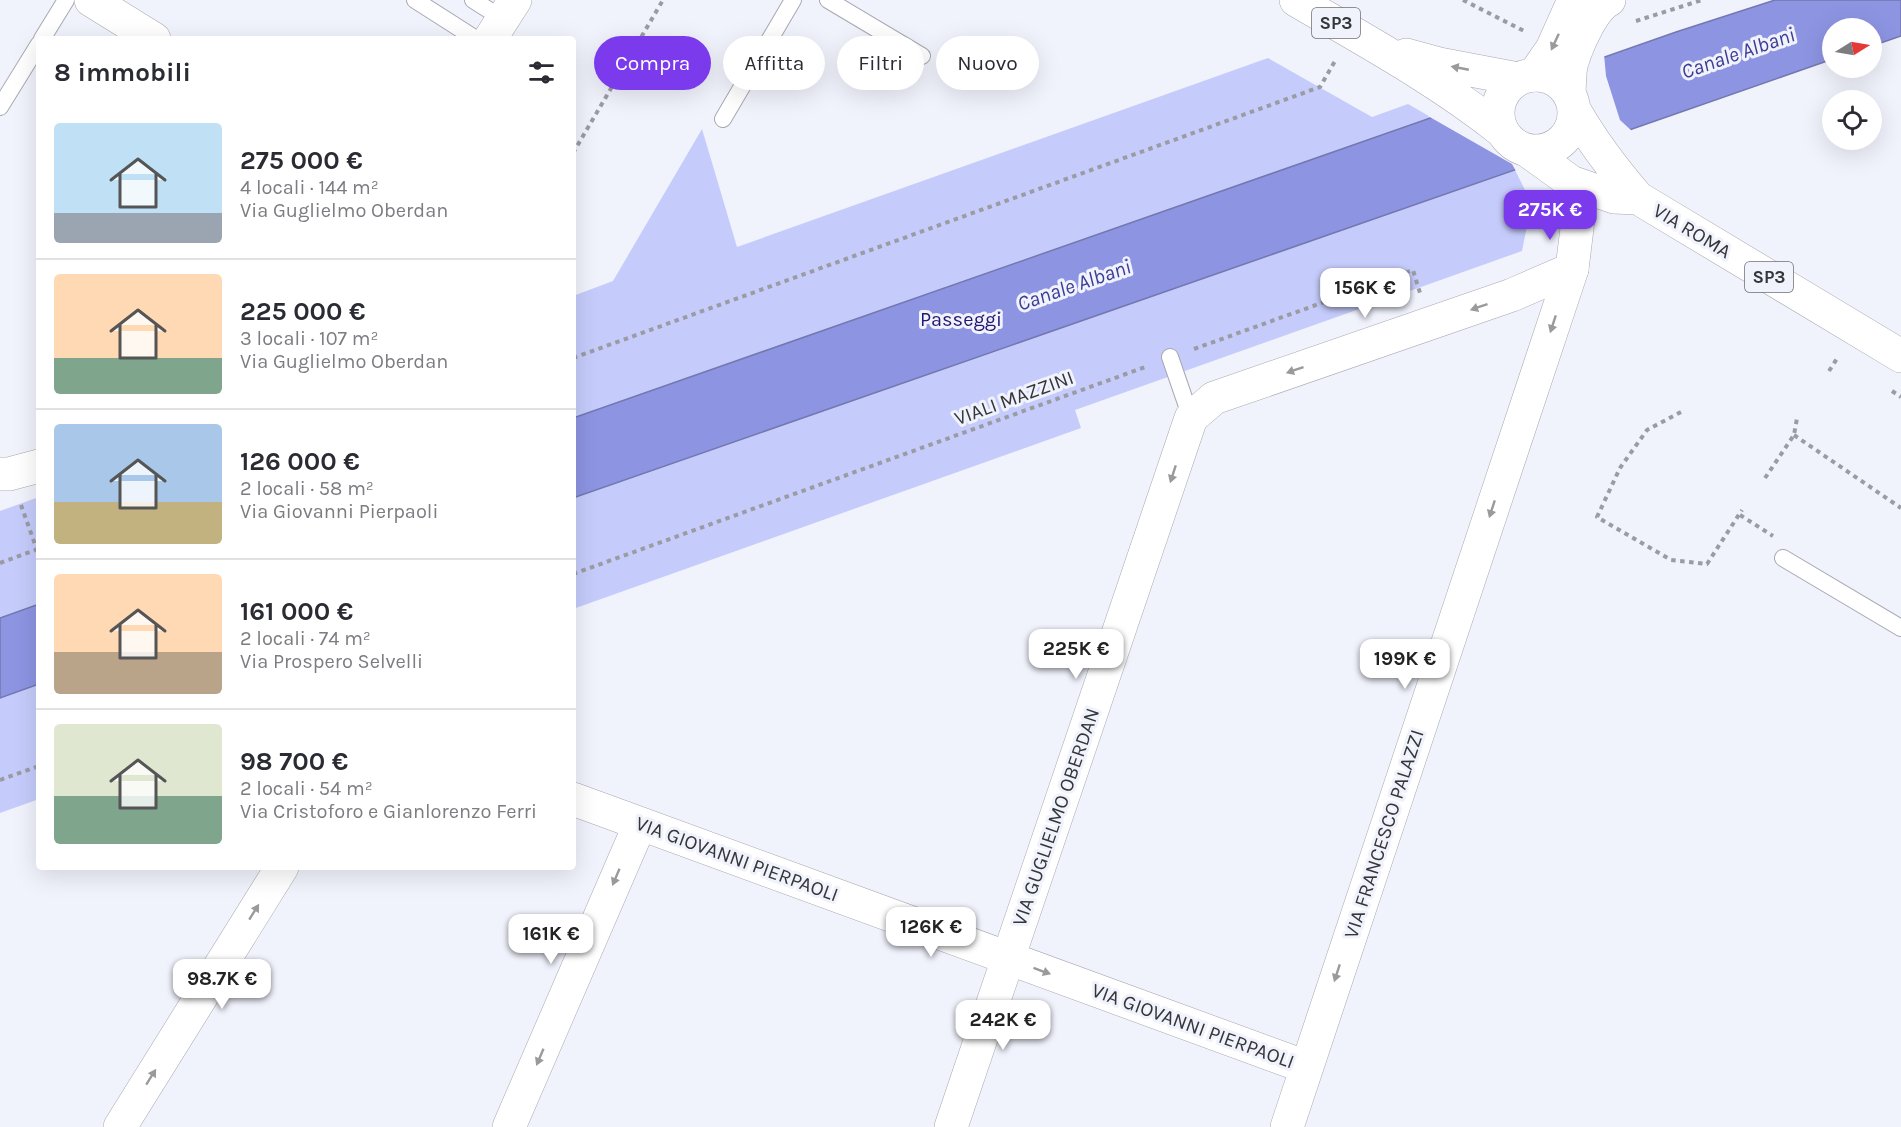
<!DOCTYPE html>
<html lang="it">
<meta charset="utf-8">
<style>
:root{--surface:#fff;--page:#f2f2f3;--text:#2b2b33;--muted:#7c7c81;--line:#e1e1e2;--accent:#7c3aed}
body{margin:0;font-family:Karla,sans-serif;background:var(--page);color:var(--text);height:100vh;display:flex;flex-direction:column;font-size:22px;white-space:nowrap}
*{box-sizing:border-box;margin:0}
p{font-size:20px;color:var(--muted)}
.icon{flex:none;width:33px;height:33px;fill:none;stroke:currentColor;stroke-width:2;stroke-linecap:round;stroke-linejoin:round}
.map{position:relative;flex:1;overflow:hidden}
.side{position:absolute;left:36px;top:36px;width:540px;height:834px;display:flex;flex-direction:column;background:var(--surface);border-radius:6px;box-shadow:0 6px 24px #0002}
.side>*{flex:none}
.hud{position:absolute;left:594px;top:36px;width:570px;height:54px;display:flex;gap:12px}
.needle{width:39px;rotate:79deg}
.fabs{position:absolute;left:1822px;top:18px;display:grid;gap:12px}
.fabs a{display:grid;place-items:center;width:60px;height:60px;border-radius:50%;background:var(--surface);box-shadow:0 6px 24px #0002;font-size:30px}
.price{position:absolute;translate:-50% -51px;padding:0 14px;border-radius:12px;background:#fff;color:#222;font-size:20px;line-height:39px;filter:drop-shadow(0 2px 3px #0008)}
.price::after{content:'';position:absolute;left:50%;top:36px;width:18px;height:14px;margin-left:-9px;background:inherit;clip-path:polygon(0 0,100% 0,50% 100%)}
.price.on{background:var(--accent);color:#fff}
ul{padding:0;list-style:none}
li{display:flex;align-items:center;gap:18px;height:150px;padding:0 18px}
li+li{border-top:2px solid var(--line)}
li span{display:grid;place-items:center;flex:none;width:168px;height:120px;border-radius:6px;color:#555}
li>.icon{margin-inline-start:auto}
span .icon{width:72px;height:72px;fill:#fffc;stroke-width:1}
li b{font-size:26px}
h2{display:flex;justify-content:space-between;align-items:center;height:72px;padding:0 18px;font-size:26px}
.tag{padding:0 21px;border-radius:27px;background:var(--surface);box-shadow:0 6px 24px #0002;font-size:21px;line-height:54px}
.tag.on{background:var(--accent);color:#fff}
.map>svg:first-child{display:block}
.green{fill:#c5ccfb}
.water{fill:#8d94e2;stroke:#7378af;stroke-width:1.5}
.pier{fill:#f0f2fc}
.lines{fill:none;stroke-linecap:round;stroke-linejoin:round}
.lane-casing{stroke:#a7a9b2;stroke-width:18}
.street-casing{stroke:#a7a9b2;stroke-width:34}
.secondary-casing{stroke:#a7a9b2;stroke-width:34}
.primary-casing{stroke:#a7a9b2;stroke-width:34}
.path{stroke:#9b9ca3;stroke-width:4;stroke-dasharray:4.5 4.5;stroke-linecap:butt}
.lane{stroke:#fff;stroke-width:16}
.street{stroke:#fff;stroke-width:33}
.secondary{stroke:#fff;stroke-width:33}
.primary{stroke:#fff;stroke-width:33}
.oneway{fill:#9a9a9c}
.labels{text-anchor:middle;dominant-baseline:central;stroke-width:6;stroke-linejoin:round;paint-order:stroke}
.shield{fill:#f0f2fc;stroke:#6d6e74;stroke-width:1.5}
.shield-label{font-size:18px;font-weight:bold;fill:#353639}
.street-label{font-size:20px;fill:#353639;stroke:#f0f2fc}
.park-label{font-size:20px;fill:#231871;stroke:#f0f2fc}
.water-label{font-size:21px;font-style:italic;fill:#3d3c96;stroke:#f0f2fc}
</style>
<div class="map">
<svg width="1901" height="1127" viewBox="0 0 1901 1127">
<rect width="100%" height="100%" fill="#f0f2fc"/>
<!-- green -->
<path class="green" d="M1268,58L1372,117L1408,104L1512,164L1525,190L1529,216L1522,251L1075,410L1081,428L573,609V296L613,281L702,129L737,247Z
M39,497V799L0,813V511Z"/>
<!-- water -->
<path class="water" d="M1775,0H1901V36L1872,46V28H1833V59L573,498V418L1676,32Z
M39,604V684L0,698V618Z"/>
<!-- pier -->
<path class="pier" d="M1604,54L1606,76L1620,120L1633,132L1517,173L1512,164L1428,116Z"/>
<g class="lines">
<defs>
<path id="lane" d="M415,0L476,39
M473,0L503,19
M828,0L922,56
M42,39L66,0
M0,107L39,44
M723,119L793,0
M1170,357L1191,418
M1783,558L1901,628"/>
<path id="street" d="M91,0L154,39
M490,39L515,0
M0,474H9L39,466
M573,799L1306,1067
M120,1127L282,867
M509,1127L640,824
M951,1127L1191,418L1214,398L1512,295L1572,269"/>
<path id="secondary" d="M1534,75L1552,49L1574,0
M1569,91C1570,82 1569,71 1572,62C1577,45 1593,8 1609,0
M1287,1127L1572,269L1578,220L1571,182"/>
<path id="primary" d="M1296,0C1366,41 1438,80 1502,131
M1406,55L1439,64L1518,79
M1498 113a38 38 0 1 1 76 0a38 38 0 1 1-76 0Z
M1575,111C1593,143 1614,170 1638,198L1901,356
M1528,151L1571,182L1614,197L1638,198"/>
</defs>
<!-- lane casing -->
<use href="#lane" class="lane-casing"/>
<!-- street casing -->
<use href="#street" class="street-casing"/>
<!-- secondary casing -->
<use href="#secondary" class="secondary-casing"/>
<!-- primary casing -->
<use href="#primary" class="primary-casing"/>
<!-- path -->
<path class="path" d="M1463,0L1524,31
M1636,21L1702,0
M573,153L663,0
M1194,349L1413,270L1420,293
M573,358L1320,87L1335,61
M1829,371L1838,357
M1892,391L1901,397
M1681,412L1647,430L1620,468L1597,517L1671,560L1707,564L1742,510
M1794,435L1901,508
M1765,478L1794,435L1797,418
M21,505L37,550
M1740,515L1773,536
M0,563L38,549
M573,574L1148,366
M0,780L39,766"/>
<!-- lane -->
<use href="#lane" class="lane"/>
<!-- street -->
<use href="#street" class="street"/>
<!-- secondary -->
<use href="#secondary" class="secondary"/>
<!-- primary -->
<use href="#primary" class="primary"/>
</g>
<!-- one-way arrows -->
<defs><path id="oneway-solid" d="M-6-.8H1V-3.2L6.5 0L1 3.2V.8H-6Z" transform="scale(1.5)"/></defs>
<g class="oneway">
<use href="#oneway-solid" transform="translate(1555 42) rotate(115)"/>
<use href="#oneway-solid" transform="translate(1460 68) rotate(-169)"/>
<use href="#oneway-solid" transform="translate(1479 307) rotate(161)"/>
<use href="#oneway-solid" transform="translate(1553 324) rotate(108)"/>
<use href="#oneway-solid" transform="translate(1295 370) rotate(161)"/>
<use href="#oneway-solid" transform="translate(1173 474) rotate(108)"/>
<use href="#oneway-solid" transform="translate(1492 509) rotate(108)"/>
<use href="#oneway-solid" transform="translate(616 877) rotate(113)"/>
<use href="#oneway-solid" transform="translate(254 912) rotate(-58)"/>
<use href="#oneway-solid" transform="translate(1042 971) rotate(20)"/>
<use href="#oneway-solid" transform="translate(1337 973) rotate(108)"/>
<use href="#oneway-solid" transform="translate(540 1057) rotate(113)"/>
<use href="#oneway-solid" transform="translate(151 1077) rotate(-58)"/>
</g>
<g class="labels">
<!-- shield labels -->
<g class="shield">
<rect x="1312" y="8" width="48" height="30" rx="4.5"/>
<rect x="1745" y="262" width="48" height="30" rx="4.5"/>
</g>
<g class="shield-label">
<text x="1336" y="23">SP3</text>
<text x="1769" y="277">SP3</text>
</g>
<!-- street labels -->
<g class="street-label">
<text transform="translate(1692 231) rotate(31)">VIA ROMA</text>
<text transform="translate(1014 398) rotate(-20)">VIALI MAZZINI</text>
<text transform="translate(1056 817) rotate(-71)">VIA GUGLIELMO OBERDAN</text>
<text transform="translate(1384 834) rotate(-72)">VIA FRANCESCO PALAZZI</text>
<text transform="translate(737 859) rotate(20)">VIA GIOVANNI PIERPAOLI</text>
<text transform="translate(1193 1026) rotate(20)">VIA GIOVANNI PIERPAOLI</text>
</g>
<!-- park labels -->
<g class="park-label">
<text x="961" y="319">Passeggi</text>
</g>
<!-- water labels -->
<g class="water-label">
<text transform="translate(1738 53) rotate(-19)">Canale Albani</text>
<text transform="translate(1074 285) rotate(-19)">Canale Albani</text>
</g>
</g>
</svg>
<div class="fabs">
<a><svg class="needle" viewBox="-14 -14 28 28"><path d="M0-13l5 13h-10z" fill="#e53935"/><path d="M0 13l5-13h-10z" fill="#7c7c81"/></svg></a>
<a><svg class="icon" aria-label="locate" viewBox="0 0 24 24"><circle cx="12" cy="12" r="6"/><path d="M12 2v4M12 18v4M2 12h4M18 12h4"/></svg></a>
</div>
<b class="price on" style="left:1550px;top:241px">275K €</b>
<b class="price" style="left:1365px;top:319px">156K €</b>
<b class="price" style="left:1076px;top:680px">225K €</b>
<b class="price" style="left:1405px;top:690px">199K €</b>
<b class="price" style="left:931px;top:958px">126K €</b>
<b class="price" style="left:551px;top:965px">161K €</b>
<b class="price" style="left:222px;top:1010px">98.7K €</b>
<b class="price" style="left:1003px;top:1051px">242K €</b>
<div class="hud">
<a class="tag on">Compra</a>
<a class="tag">Affitta</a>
<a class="tag">Filtri</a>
<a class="tag">Nuovo</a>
</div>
<section class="side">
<h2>8 immobili<svg class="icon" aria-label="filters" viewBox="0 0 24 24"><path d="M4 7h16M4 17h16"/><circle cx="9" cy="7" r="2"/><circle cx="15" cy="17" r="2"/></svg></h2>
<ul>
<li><span style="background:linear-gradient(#bfe0f5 75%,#9aa5b1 0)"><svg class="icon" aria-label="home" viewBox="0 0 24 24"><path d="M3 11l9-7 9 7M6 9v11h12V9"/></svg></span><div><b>275 000 €</b><p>4 locali · 144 m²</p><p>Via Guglielmo Oberdan</p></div></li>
<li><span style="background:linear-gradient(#ffd9b3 70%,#7fa58c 0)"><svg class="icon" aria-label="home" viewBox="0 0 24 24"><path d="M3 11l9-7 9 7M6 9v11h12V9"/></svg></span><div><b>225 000 €</b><p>3 locali · 107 m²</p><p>Via Guglielmo Oberdan</p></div></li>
<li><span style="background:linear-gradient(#a9c7e8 65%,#c2b280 0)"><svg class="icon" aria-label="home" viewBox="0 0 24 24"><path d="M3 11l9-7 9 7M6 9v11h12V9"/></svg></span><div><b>126 000 €</b><p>2 locali · 58 m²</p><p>Via Giovanni Pierpaoli</p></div></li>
<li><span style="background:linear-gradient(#ffd9b3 65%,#b9a48a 0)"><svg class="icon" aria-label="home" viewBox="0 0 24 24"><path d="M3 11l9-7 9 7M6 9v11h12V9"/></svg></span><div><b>161 000 €</b><p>2 locali · 74 m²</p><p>Via Prospero Selvelli</p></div></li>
<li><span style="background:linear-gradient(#dfe7d0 60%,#7fa58c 0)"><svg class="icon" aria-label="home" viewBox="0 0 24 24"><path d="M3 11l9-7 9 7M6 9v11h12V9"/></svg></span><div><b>98 700 €</b><p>2 locali · 54 m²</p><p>Via Cristoforo e Gianlorenzo Ferri</p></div></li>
</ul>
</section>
</div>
